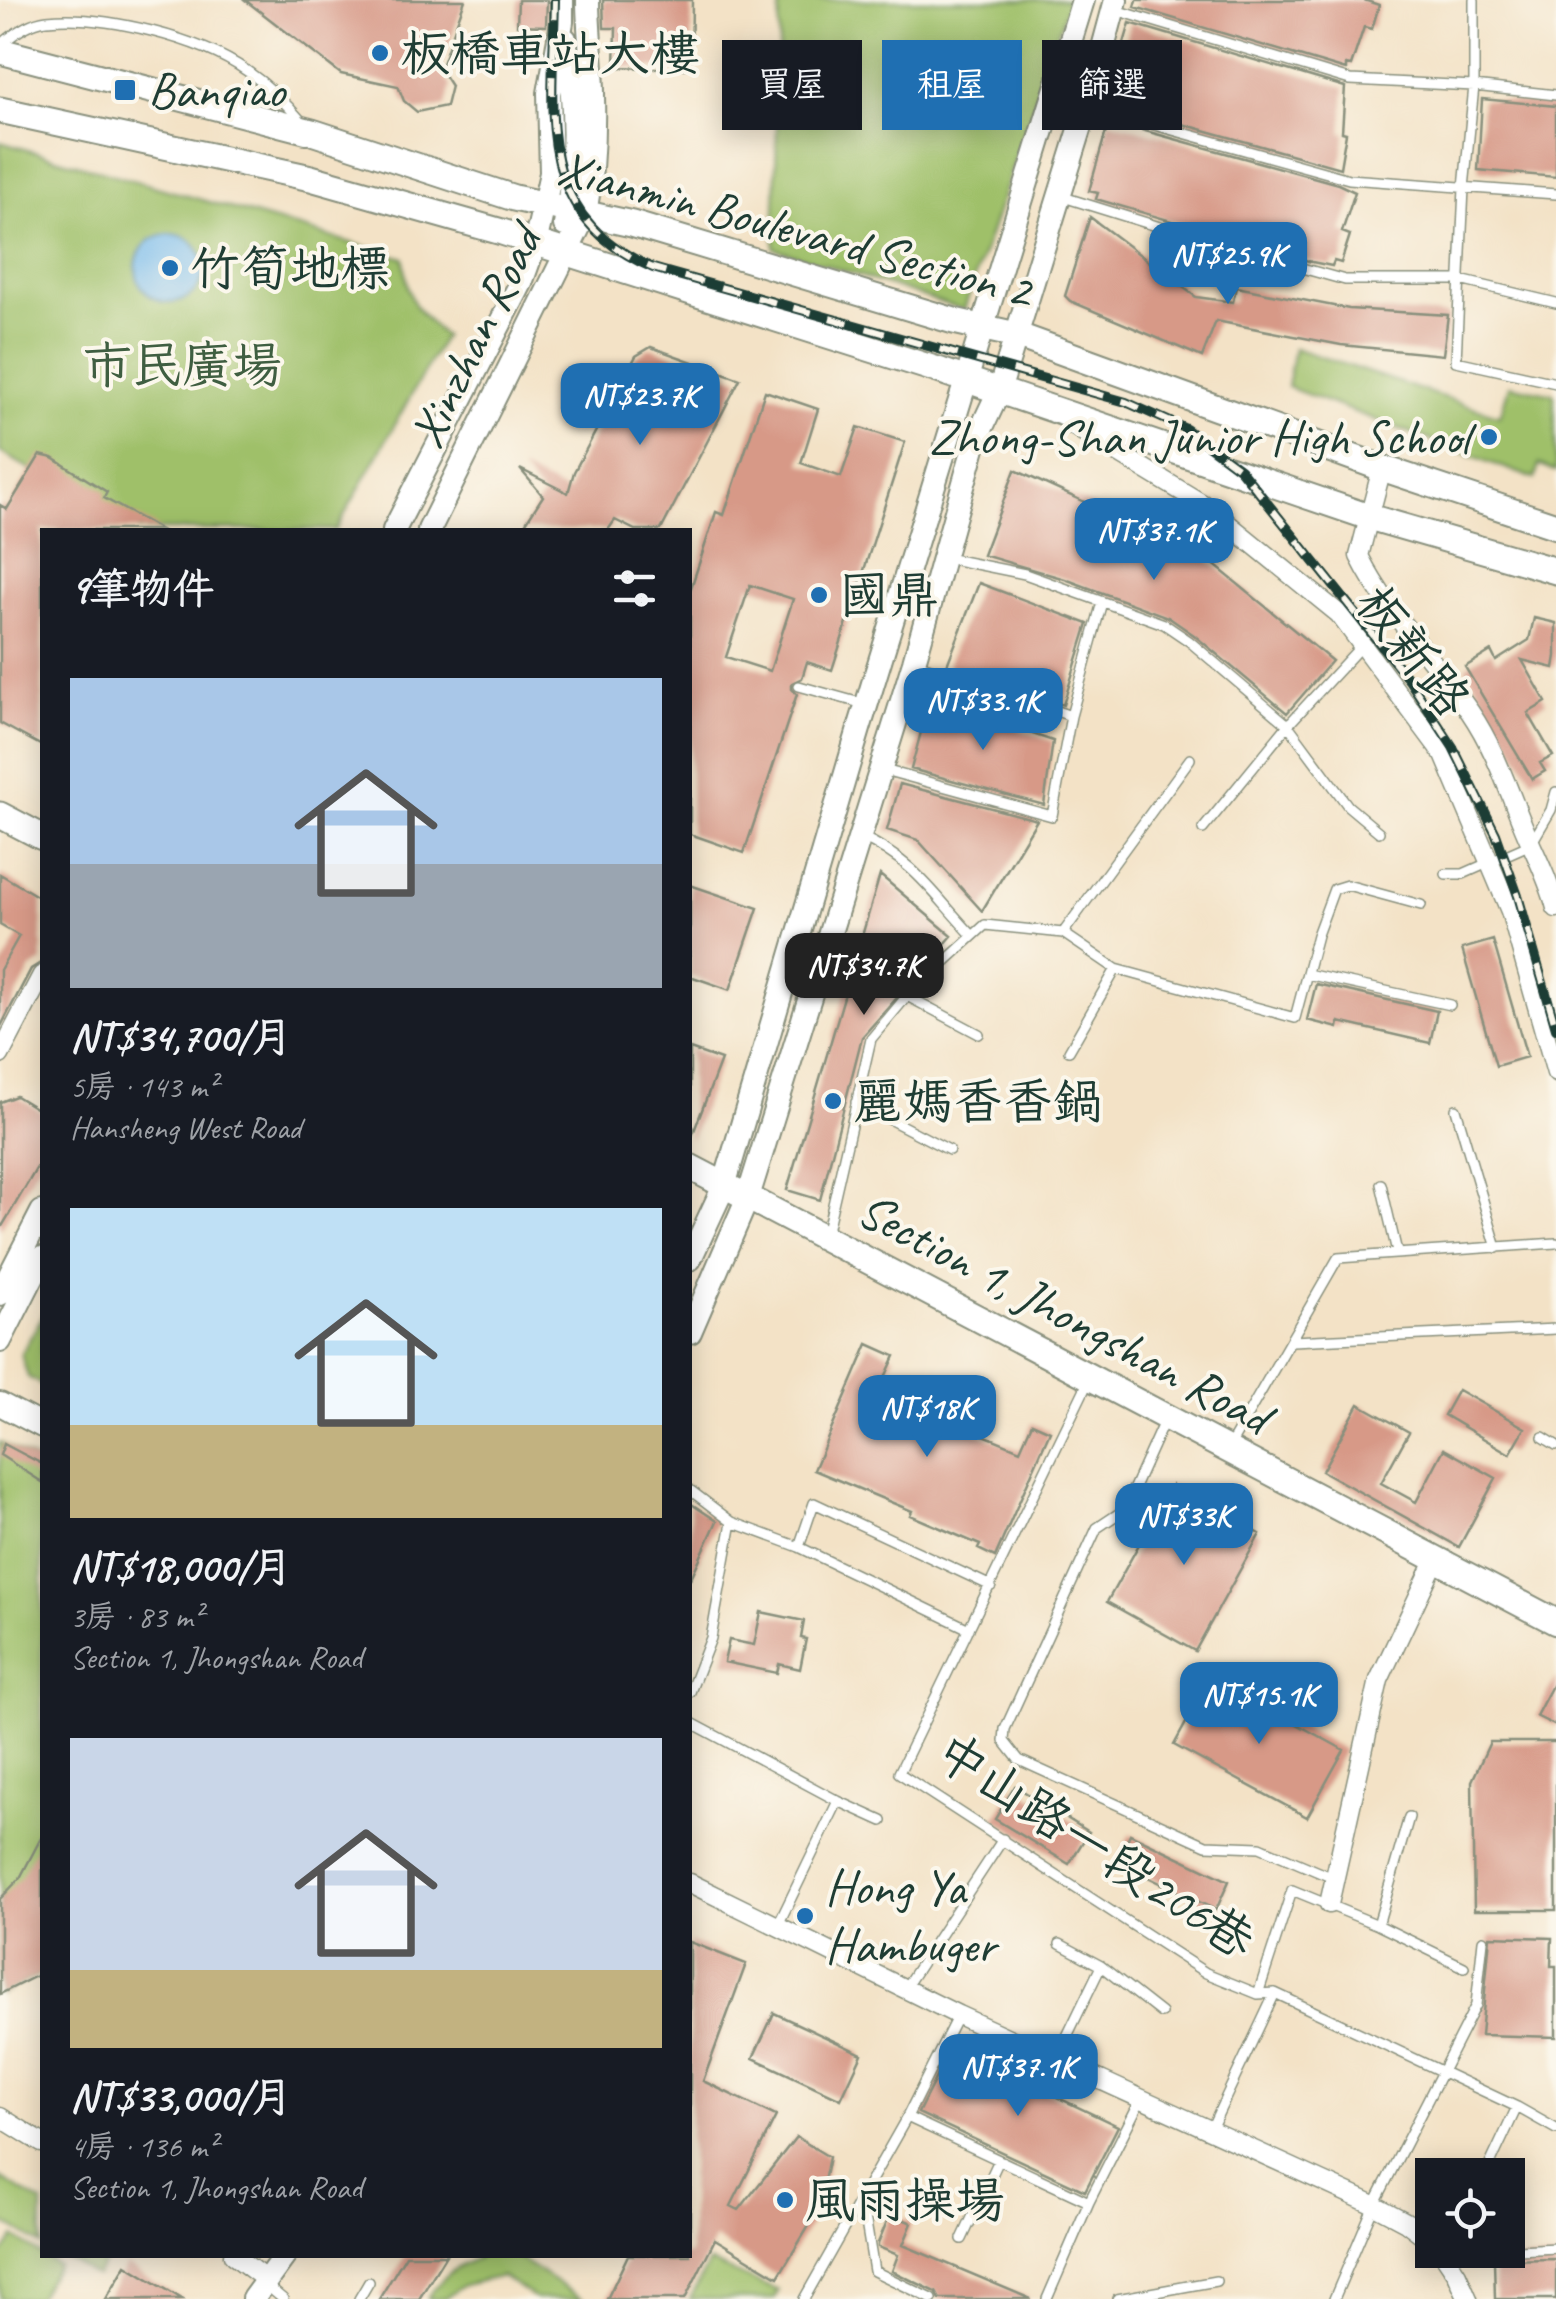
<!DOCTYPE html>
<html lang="zh-TW">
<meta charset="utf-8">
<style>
:root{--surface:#171b24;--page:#20242c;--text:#f1f3f6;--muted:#9ea1a6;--accent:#1f6fb2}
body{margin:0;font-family:Caveat,"LXGW WenKai TC",sans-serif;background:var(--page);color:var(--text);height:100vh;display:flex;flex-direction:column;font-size:38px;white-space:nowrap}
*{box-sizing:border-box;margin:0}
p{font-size:32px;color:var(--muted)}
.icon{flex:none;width:55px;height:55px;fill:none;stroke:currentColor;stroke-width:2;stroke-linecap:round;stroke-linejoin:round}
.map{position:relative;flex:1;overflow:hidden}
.panel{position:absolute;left:40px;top:528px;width:652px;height:1730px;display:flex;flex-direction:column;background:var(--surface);border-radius:0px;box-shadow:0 5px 25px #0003}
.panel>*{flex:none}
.hud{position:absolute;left:722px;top:40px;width:682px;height:90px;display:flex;gap:20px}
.buttons{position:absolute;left:1415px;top:2158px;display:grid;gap:20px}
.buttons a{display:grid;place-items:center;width:110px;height:110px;border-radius:0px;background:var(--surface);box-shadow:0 5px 25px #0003;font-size:50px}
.price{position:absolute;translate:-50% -85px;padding:0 22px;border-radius:20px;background:var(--accent);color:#fff;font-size:32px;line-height:65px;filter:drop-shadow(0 2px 5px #0008)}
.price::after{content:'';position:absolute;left:50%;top:60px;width:30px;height:22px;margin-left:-15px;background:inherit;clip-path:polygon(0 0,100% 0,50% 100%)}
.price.current{background:#222;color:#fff}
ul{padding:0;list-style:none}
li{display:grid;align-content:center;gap:20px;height:530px;padding:0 30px}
li span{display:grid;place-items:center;height:310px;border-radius:0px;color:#555}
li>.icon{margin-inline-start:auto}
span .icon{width:180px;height:180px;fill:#fffc;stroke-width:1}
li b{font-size:42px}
h2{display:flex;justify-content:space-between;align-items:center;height:120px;padding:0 30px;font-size:42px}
.pill{padding:0 35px;border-radius:0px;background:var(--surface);box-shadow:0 5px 25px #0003;font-size:35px;line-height:90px}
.pill.current{background:var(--accent);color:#fff}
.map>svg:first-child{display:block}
.green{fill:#9fc069;stroke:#5f7e4e;stroke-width:2.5}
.water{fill:#76baec;stroke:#4a7c90;stroke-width:2.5}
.building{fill:#d79987;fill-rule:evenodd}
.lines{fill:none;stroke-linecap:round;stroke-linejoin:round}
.service-casing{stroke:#89907d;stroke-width:12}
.minor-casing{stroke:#89907d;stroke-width:21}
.tertiary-casing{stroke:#89907d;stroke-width:26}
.secondary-casing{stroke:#89907d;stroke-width:29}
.service{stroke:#fff;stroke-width:9}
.minor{stroke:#fff;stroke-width:18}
.tertiary{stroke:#fff;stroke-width:22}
.secondary{stroke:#fff;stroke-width:25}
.rail-casing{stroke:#1f3d34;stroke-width:10}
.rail{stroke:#fbf7ec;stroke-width:6;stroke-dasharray:19;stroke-linecap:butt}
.poi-dot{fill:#1f6fb2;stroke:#fbf7ec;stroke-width:4}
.labels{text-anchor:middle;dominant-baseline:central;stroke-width:8;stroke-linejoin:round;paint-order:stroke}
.poi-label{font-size:50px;fill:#1f3d34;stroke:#fbf7ec;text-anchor:start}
.street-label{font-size:50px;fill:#1f3d34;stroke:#fbf7ec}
.park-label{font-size:50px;fill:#3f5e41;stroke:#fbf7ec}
</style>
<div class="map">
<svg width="1556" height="2299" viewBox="0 0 1556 2299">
<rect width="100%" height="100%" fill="#fbf7ec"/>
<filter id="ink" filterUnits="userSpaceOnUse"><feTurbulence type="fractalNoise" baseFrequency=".01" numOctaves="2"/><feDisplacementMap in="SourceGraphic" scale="20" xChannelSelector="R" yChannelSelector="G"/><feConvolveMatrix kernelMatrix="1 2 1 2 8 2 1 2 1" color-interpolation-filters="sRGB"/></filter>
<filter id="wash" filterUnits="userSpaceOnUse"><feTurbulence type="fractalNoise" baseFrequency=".0048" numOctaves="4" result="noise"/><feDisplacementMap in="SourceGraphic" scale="40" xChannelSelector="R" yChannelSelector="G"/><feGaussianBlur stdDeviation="2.25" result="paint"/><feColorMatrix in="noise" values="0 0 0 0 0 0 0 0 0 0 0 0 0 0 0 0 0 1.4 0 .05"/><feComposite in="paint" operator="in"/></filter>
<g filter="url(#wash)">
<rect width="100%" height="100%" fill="#f3e2c6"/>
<!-- green -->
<path class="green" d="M780,0H1069L964,310L774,248Z
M0,142L404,258C407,299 413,308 444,336L336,530H139L0,452Z
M1294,348L1500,416L1509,385L1554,394L1556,472L1539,464L1535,479L1287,387Z
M42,1317V1385L28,1377L21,1354Z
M0,1442L42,1464V1973L0,1994Z
M0,2178L42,2203V2245L0,2220Z
M14,2237L57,2265L36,2299H0V2258Z
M60,2255H108L96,2276Z
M476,2255H514L582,2299H536L502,2276L464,2285L444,2299H428C439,2277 456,2267 478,2258Z
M709,2262L778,2291L774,2299H690Z"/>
<!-- water -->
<path class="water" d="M136 268a34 34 0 1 1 68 0a34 34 0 1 1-68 0Z"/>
<g id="blocks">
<!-- building -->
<path class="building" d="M245,0H465L440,69L451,86L446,106L417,112L404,101L398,86L341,74Z
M518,0H547L546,26L517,25Z
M603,0H692L691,69L615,67L616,28H604Z
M1137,0H1364L1379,5L1372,29L1364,27L1351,66L1346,65V70L1135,7Z
M1130,23L1345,87L1342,132L1346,133L1340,168L1114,105L1116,100L1108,98Z
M1482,99L1556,106V177L1478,170Z
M1109,121L1338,184L1355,192L1342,232L1350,235L1341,263L1334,261L1332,266L1312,262L1096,199L1098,193L1089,191Z
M1090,217L1196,297L1233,302L1236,287L1349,309L1448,315L1443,355L1341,345L1216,321L1202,357L1070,301L1065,296Z
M651,347L740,379L661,530H635L615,520L608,530H521L543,496L520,469L568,493L574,472L636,356Z
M765,391L818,409L801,463L841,477L858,427L905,442L832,670L807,662L802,678L792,683V689L797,694L744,853L690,834V591L716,512L724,515ZM750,585L793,599L770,671L726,657Z
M40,455L53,458L107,492L104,498L161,530H42V746L0,723V505L7,509Z
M1015,470L1206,558L1332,661L1287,713L1194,635L1168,617L1065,579L983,555Z
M979,583L1088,624L1063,705L947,665Z
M1534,618L1556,623V656L1554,668L1522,660L1546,702L1528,713L1553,756L1540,763L1545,771L1532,779L1465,667L1491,651L1496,661L1529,640Z
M930,699L1053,741L1044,805L911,769Z
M900,784L1037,820L982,911L918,840L887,830Z
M0,874L42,899V962L31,969L0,1028V970L19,936L0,925Z
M880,875L952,936L862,1037L820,1200L787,1190Z
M690,885L758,908L730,990L690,976Z
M1493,940L1527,1057L1496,1066L1462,949Z
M1316,984L1437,1011L1430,1043L1339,1022L1338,1028L1307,1020Z
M690,1049L721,1060L691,1139H690Z
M16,1096L42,1112V1159L0,1230V1102Z
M868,1344L895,1356L878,1392L1020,1450L1032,1423L1050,1431L995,1557L978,1549L980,1545L910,1515L912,1511L814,1470Z
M1458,1390L1525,1428L1510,1454L1444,1415Z
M1359,1404L1409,1432L1381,1483L1416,1502L1444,1449L1496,1478L1459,1547L1322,1471Z
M4,1444L42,1464V1482L0,1455Z
M1172,1485L1260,1534L1195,1651L1107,1602Z
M690,1503L717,1521L690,1580Z
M761,1612L804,1621L801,1638L806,1639L800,1669L779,1664L777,1673L724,1662L729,1640L754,1645Z
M1211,1677L1344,1750L1307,1817L1174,1745Z
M1556,1678V1726L1536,1716Z
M1490,1742H1556V1910H1474L1472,1781Z
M1015,1786L1089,1832L1069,1864L995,1819Z
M1130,1834L1229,1881L1216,1910L1117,1862Z
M42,1836V1973L0,1994V1899L20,1878Z
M1490,1936L1552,1938L1551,1966H1556V2037L1481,2035Z
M690,1942L746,1964L703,2081L776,2116L731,2206L739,2210L796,2137L829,2157L818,2211L778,2277L715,2239L685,2299H607L628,2255H690Z
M774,2013L862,2054L841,2099L753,2058Z
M951,2047L1118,2126L1085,2191L918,2113Z
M890,2214L912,2223L903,2245L1031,2299H940L936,2292L892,2271L898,2255L878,2247V2243Z
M406,2255H446L419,2299H379Z
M1556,2259V2299H1495L1494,2260Z
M126,2265L182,2299H106Z"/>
</g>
</g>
<g filter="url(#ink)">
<use href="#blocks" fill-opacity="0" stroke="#89907d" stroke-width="2.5"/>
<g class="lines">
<defs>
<path id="service" d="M1474,0V86L1464,188L1456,361L1556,383
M1116,10L1350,80L1474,86L1556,95
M1,45C14,33 29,22 47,20C104,14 200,38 247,71C269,86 286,103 303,123
M1090,107L1349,179L1556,194
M1060,196L1208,242L1345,280H1460L1556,303
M946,558L1025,574L1164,624L1189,641L1288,725L1348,806L1379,832
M916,663L1071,716
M799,686L864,704
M884,770L1052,816L1071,716L1102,602
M1203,829L1288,725L1361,646
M860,836C916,862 932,893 972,935
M1446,874H1463L1531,844L1551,810L1556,792
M1063,933L1190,759
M1307,974L1450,1005
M907,996L979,1034
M1069,1051L1116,969
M856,1102L949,1150
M1456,1109L1497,1248
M1381,1184L1397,1252
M826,1235L871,1039L907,996L985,925L1063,933L1116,969L1295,1018L1317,935L1334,889L1347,885L1421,905
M1292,1341L1556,1329
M1089,1380L899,1773L1206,1973L1258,1994L1275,1993L1517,2107L1556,2129
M1165,1419L1124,1510L1097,1528L1005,1729L1004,1741L1019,1760L1206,1845L1260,1847L1333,1878
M1543,1437L1556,1445
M1229,1447L1338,1258L1556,1243
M690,1490L732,1522L799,1547L969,1629
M799,1547L814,1503L991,1586
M690,1692L711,1638L732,1522
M690,1722L838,1801L882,1821
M778,1925L838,1801
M1378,1925L1409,1817
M1060,1944L1101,1966L1161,2013
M909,1982L1003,1839
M1258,1994L1292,1890L1378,1925L1464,1967
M1056,2059L1101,1966
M907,2117L1089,2202
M1210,2131L1275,1993
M1485,2175L1517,2107
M862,2198L874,2271L932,2299
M962,2239L999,2160
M1496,2251L1556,2248
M265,2284L283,2299
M359,2299L369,2282
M804,2299L907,2117L958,2015
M1047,2299L1089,2202L1141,2099
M1117,2299L1216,2281
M1334,2299L1374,2205L1476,2005L1483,1940"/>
<path id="minor" d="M1072,425L1206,506L1339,614L1444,755L1510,911L1556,1073
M1382,468L1359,556C1388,614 1434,659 1470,712C1498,753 1511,800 1531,844C1541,866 1550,885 1556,908
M0,1055L42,975
M690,1883L958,2015L1374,2205L1406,2222L1432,2242
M1329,1904L1379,1680L1436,1559
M0,2117L42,2143
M1441,2250L1457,2274L1468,2299
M233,2255L265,2279"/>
<path id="tertiary" d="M565,225C577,163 576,101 565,39
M394,530L521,283L535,244L551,173L549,93L562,22V0
M429,530L585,215C592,175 594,135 593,95C593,63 588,32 588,0
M690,1259L724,1186L859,729L1083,0
M0,1294L42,1212
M690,1332L748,1197L914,662L976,440L999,391L1087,107L1116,0
M0,1341L42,1258
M0,1404L42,1426
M253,2299L285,2255"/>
<path id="secondary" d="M0,51L312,132L514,198L632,224L954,321L1016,335L1382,468L1556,526
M0,110L311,178L502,232L941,371L1369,517L1556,571
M0,815L42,837
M690,1167L1556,1622"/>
</defs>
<!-- service casing -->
<use href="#service" class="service-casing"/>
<!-- minor casing -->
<use href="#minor" class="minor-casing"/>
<!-- tertiary casing -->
<use href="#tertiary" class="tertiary-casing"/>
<!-- secondary casing -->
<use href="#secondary" class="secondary-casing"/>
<!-- service -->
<use href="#service" class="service"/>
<!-- minor -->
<use href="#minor" class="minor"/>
<!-- tertiary -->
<use href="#tertiary" class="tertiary"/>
<!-- secondary -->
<use href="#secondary" class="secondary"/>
<defs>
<path id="rail" d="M555,0C553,112 531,215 653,268L1126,402L1186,429L1240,469L1409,680L1453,747L1496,834L1518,896L1556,1028"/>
</defs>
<!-- rail casing -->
<use href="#rail" class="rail-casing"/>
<!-- rail -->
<use href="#rail" class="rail"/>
</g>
</g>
<!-- markers -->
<g class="poi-dot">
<circle cx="380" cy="53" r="10"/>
<rect x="113" y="78" width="24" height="24" rx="5"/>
<circle cx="170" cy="268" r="10"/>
<circle cx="1489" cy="437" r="10"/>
<circle cx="819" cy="595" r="10"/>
<circle cx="833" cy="1101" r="10"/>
<circle cx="805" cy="1916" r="10"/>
<circle cx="785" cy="2200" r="10"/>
</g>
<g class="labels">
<!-- poi labels -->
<g class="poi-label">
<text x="400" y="53">板橋車站大樓</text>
<text x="148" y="90">Banqiao</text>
<text x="190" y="268">竹筍地標</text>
<text x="1469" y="437" text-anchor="end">Zhong-Shan Junior High School</text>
<text x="839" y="595">國鼎</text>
<text x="853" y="1101">麗媽香香鍋</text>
<text x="825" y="1887">Hong Ya<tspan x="825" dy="58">Hambuger</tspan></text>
<text x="805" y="2200">風雨操場</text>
</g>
<!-- street labels -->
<g class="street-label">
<text transform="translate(795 229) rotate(15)">Xianmin Boulevard Section 2</text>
<text transform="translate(475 337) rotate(-64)">Xinzhan Road</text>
<text transform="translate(1413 651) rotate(52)">板新路</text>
<text transform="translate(1064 1313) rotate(28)">Section 1, Jhongshan Road</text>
<text transform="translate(1095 1846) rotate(33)">中山路一段206巷</text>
</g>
<!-- park labels -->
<g class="park-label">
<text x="182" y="365">市民廣場</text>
</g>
</g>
</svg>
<div class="buttons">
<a><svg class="icon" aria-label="locate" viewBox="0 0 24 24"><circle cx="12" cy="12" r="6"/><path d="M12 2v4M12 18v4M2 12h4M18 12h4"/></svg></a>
</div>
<b class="price" style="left:1228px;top:307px">NT$25.9K</b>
<b class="price" style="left:640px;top:448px">NT$23.7K</b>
<b class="price" style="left:1154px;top:583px">NT$37.1K</b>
<b class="price" style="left:983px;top:753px">NT$33.1K</b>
<b class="price current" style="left:864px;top:1018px">NT$34.7K</b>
<b class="price" style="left:927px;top:1460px">NT$18K</b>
<b class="price" style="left:1184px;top:1568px">NT$33K</b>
<b class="price" style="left:1259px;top:1747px">NT$15.1K</b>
<b class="price" style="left:1018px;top:2119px">NT$37.1K</b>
<div class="hud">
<a class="pill">買屋</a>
<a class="pill current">租屋</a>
<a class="pill">篩選</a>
</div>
<section class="panel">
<h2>9筆物件<svg class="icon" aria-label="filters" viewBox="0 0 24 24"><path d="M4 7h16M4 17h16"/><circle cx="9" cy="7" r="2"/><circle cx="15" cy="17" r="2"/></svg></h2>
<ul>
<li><span style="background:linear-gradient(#a9c7e8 60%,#9aa5b1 0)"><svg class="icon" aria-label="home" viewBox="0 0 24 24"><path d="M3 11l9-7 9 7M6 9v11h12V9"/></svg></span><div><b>NT$34,700/月</b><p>5房 · 143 m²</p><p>Hansheng West Road</p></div></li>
<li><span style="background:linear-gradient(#bfe0f5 70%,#c2b280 0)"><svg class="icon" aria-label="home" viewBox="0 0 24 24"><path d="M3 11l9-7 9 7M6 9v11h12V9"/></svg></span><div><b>NT$18,000/月</b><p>3房 · 83 m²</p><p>Section 1, Jhongshan Road</p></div></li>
<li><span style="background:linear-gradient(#c9d6e8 75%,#c2b280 0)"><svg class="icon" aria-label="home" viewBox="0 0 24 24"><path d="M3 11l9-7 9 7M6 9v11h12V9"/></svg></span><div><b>NT$33,000/月</b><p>4房 · 136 m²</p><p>Section 1, Jhongshan Road</p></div></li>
</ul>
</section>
</div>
